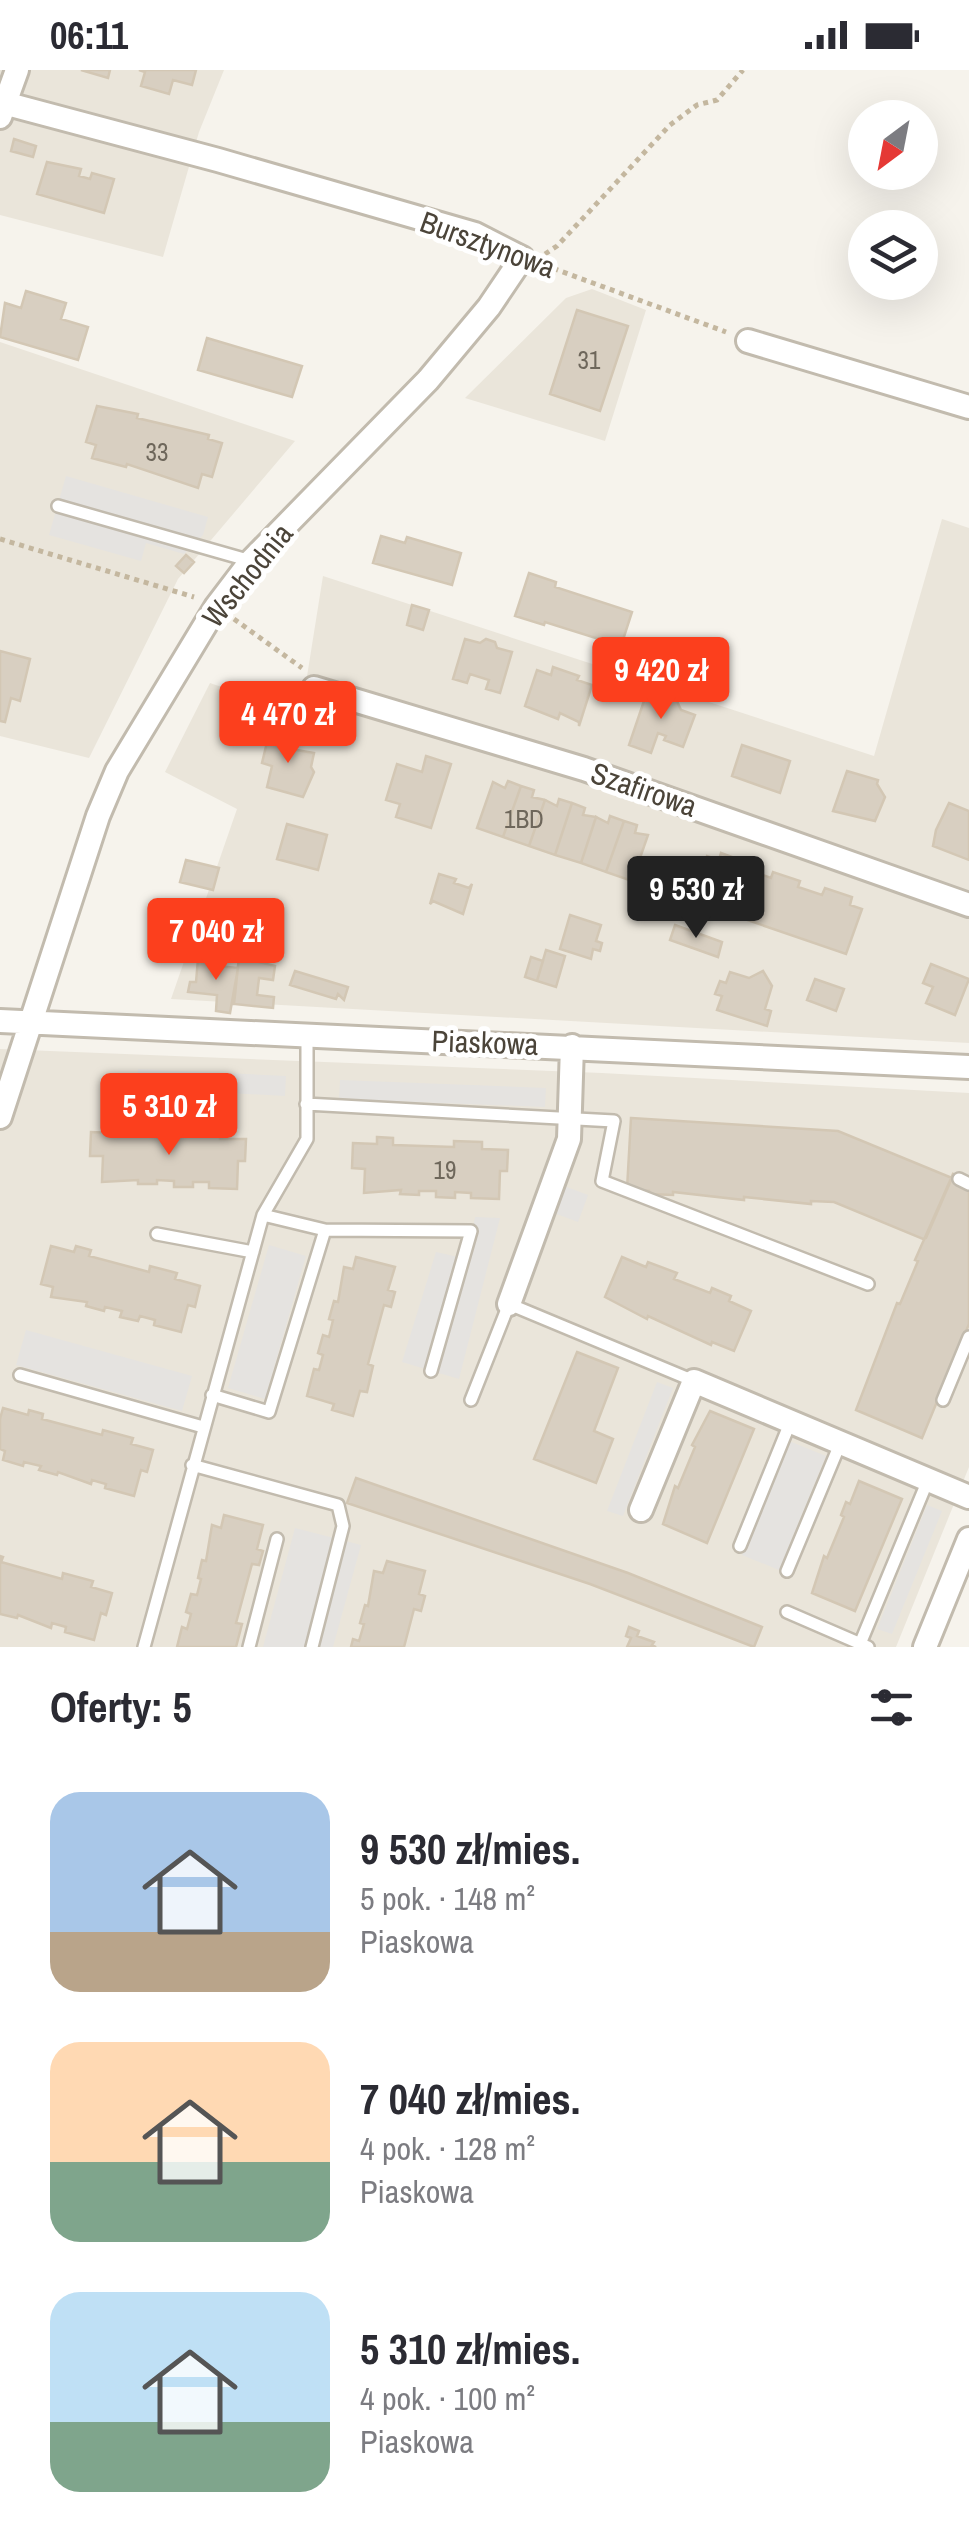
<!DOCTYPE html>
<html lang="pl">
<meta charset="utf-8">
<style>
:root{--surface:#fff;--page:#f7f7f7;--text:#2b2b33;--muted:#7c7c81;--accent:#fc3f1d}
body{margin:0;font-family:"Archivo Narrow",sans-serif;background:var(--page);color:var(--text);height:100vh;display:flex;flex-direction:column;font-size:38px;white-space:nowrap}
*{box-sizing:border-box;margin:0}
p{font-size:32px;color:var(--muted)}
.icon{flex:none;width:55px;height:55px;fill:none;stroke:currentColor;stroke-width:2;stroke-linecap:round;stroke-linejoin:round}
.map{position:relative;height:1577px;overflow:hidden}
.panel{display:flex;flex-direction:column;background:var(--surface);flex:1}
.panel>*{flex:none}
.needle{width:65px;rotate:212deg}
.fabs{position:absolute;left:848px;top:30px;display:grid;gap:20px}
.fabs a{display:grid;place-items:center;width:90px;height:90px;border-radius:50%;background:var(--surface);box-shadow:0 10px 40px #0002;font-size:50px}
.price{position:absolute;translate:-50% -85px;padding:0 22px;border-radius:10px;background:var(--accent);color:#fff;font-size:32px;line-height:65px;filter:drop-shadow(0 2px 5px #0008)}
.price::after{content:'';position:absolute;left:50%;top:60px;width:30px;height:22px;margin-left:-15px;background:inherit;clip-path:polygon(0 0,100% 0,50% 100%)}
.price.active{background:#222;color:#fff}
ul{padding:0;list-style:none}
li{display:flex;align-items:center;gap:30px;height:250px;padding:0 50px}
li span{display:grid;place-items:center;flex:none;width:280px;height:200px;border-radius:30px;color:#555}
li>.icon{margin-inline-start:auto}
span .icon{width:120px;height:120px;fill:#fffc;stroke-width:1}
li b{font-size:42px}
h2{display:flex;justify-content:space-between;align-items:center;height:120px;padding:0 50px;font-size:42px}
.status{display:flex;justify-content:space-between;align-items:center;height:70px;padding:0 50px;background:var(--surface);direction:ltr}
.status svg{height:28px;fill:currentColor}
.map>svg:first-child{display:block}
.residential{fill:#eae5da}
.parking{fill:#e5e3e0}
.building{fill:#d8cfc1;stroke:#d3c7b4;stroke-width:2.5}
.lines{fill:none;stroke-linecap:round;stroke-linejoin:round}
.service-casing{stroke:#c2bbae;stroke-width:16}
.minor-casing{stroke:#c2bbae;stroke-width:28}
.path{stroke:#c4b79f;stroke-width:5;stroke-dasharray:5 5;stroke-linecap:butt}
.service{stroke:#fff;stroke-width:11}
.minor{stroke:#fff;stroke-width:22}
.labels{text-anchor:middle;dominant-baseline:central;stroke-width:10;stroke-linejoin:round;paint-order:stroke}
.number-label{font-size:25px;fill:#6e675b}
.street-label{font-size:30px;fill:#4b4439;stroke:#fff}
</style>
<div class="status"><b>06:11</b><svg viewBox="0 0 49 12"><path d="M0 12V9h3v3zM5 12V6h3v6zM10 12V3h3v9zM15 12V0h3v12zM26 1h20v11H26zM47 4h2v5h-2z"/></svg></div>
<div class="map">
<svg width="969" height="1577" viewBox="0 0 969 1577">
<rect width="100%" height="100%" fill="#f6f3ec"/>
<!-- residential -->
<path class="residential" d="M0,0H224L199,62L163,187L0,145Z
M592,219L646,240L605,371L465,328L566,228Z
M0,272L295,371L178,509L89,688L0,666Z
M942,449L969,458V973L171,929L237,739L165,702L210,613L301,644L323,506L874,686Z
M0,979L602,1003L969,1023V1397L896,1577H0Z"/>
<!-- parking -->
<path class="parking" d="M66,406L208,447L203,465L184,484L146,473L141,491L49,465Z
M138,999L286,1006L285,1026L137,1018Z
M340,1010L546,1018L545,1037L339,1029Z
M564,1116L588,1125L578,1152L554,1143Z
M475,1147L500,1148L459,1309L402,1292L436,1182L467,1189Z
M269,1175L306,1186L265,1329L228,1318Z
M26,1260L192,1306L182,1341L16,1295Z
M657,1312L673,1318L623,1446L607,1441Z
M789,1371L826,1386L779,1500L742,1485Z
M927,1435L942,1441L892,1564L877,1559Z
M295,1458L361,1475L333,1577H263Z"/>
<!-- building -->
<path class="building" d="M81,0H110L108,8Z
M139,0H196L192,15L173,10L169,24L141,16L145,2Z
M14,69L36,76L33,87L11,81Z
M47,92L81,99L79,106L90,109L92,103L114,109L104,143L37,124Z
M26,221L66,233L61,249L88,257L78,290L0,267L5,233L21,238Z
M577,240L628,256L600,341L550,324Z
M207,268L302,296L292,327L198,300Z
M97,336L138,344L137,348L209,365L208,369L222,373L212,407L202,404L198,418L127,394L126,397L92,388L96,375L86,372Z
M381,466L405,473L407,467L461,483L452,515L373,493Z
M186,485L194,492L184,503L176,496Z
M529,503L556,512L555,517L632,542L621,576L545,552L544,555L515,546Z
M412,535L429,540L423,560L407,555Z
M465,569L480,573L486,569L495,572L497,578L512,582L500,623L486,619L489,610L470,604L467,613L453,609Z
M0,581L30,589L20,631L11,628L5,652L0,651Z
M553,597L579,606L577,610L592,615L579,656V652L560,643L558,649L525,636L537,600L551,605Z
M648,619L676,629L681,640L695,645L683,677L664,670L666,666L658,663L651,683L629,675Z
M269,664L294,670L291,679L314,683L311,697L314,702L303,727L267,717L272,696L262,693Z
M742,675L790,691L780,723L732,706Z
M426,686L451,694L431,758L396,747L400,734L386,730L397,694L422,702Z
M847,701L878,710L877,714L885,727L875,751L833,741Z
M508,711L521,716L503,767L477,758L493,712L505,718Z
M521,716L534,720L532,727L545,730L529,776L503,767Z
M559,729L572,733L555,785L529,776L545,730L557,736Z
M572,733L585,738L583,745L596,747L581,793L555,785Z
M949,733L969,741V790L933,776L936,760Z
M610,746L624,751L606,802L581,793L596,747L608,753Z
M624,751L637,755L635,763L648,765L632,811L606,802Z
M287,754L327,765L318,800L277,789Z
M721,783L748,793L746,799L771,808L773,802L800,811L798,817L822,825L825,818L852,827L850,835L862,839L846,884L692,831L707,786L719,790Z
M186,790L219,798L213,820L180,812Z
M439,804L456,809L454,813L469,818L472,814L463,844L433,831L430,834Z
M570,845L601,855L596,871L602,873L600,881L593,879L591,889L560,879Z
M675,855L722,872L718,887L670,870Z
M546,880L565,886L556,917L537,911Z
M239,887L275,896L273,910L259,908L257,925L274,927L273,938L234,934Z
M531,887L543,891L537,911L525,907Z
M198,889L219,891V896L238,898L230,943L216,941L217,925L188,922L190,912H196Z
M931,894L969,909L955,945L926,933L933,917L923,913Z
M295,901L348,917L344,930L338,924L336,929L290,915Z
M763,901L772,916L765,939L771,941L767,956L717,940L722,926L715,924L720,911L726,913L730,902L749,908Z
M815,909L844,919L836,941L807,930Z
M631,1048L838,1061L952,1108L926,1168L923,1169L834,1132L811,1131V1134L744,1127V1130L673,1122V1125L649,1124V1121L627,1119Z
M116,1057H131V1065L192,1066V1061L220,1062V1069H246L245,1091H238L237,1119L209,1118V1112H193V1117H174V1111L157,1110V1114H138V1110L102,1112L103,1086H90L91,1062L115,1063Z
M377,1067L393,1068V1075L454,1077V1071L482,1072V1079L508,1080L507,1101H500L499,1129L471,1128V1123L455,1122V1128L436,1127V1121H419V1125L400,1124L401,1120L364,1123L365,1099L352,1098L353,1073L377,1074Z
M953,1104L969,1111V1254L922,1368L856,1340L897,1233L900,1234L918,1191L915,1190Z
M51,1176L74,1182L76,1176L91,1180L89,1186L149,1202L150,1196L177,1203L175,1209L200,1216L195,1237L188,1235L181,1262L154,1255L155,1250L140,1246L138,1251L120,1247L122,1241L105,1237L104,1241L86,1236L87,1232L51,1227L53,1217L41,1214Z
M356,1187L395,1197L388,1220L395,1222L391,1237L384,1235L368,1294L373,1296L367,1322L360,1321L353,1346L332,1340L334,1334L307,1326L314,1299L319,1300L323,1285L318,1283L323,1265L329,1267L333,1250L329,1249L334,1231L338,1232L344,1197L353,1199Z
M622,1187L646,1197L648,1192L677,1203L674,1209L710,1223L712,1218L731,1226L729,1231L751,1241L734,1281L712,1272L711,1275L648,1246L647,1249L605,1227Z
M577,1282L618,1298L594,1361L613,1369L596,1413L534,1389Z
M3,1338L28,1345L29,1340L43,1344L42,1349L102,1365L103,1360L133,1368L131,1374L153,1380L147,1402L141,1400L134,1426L105,1418L106,1414L92,1410L91,1414L58,1402L57,1405L39,1400L41,1396L24,1392L23,1396L3,1390L5,1381L0,1379V1349Z
M710,1341L754,1359L707,1473L663,1454L675,1416L678,1418L695,1377L692,1375Z
M356,1408L628,1503L762,1557L754,1577L590,1514L347,1433Z
M859,1411L902,1429L855,1541L812,1523L824,1486L827,1488L844,1447L841,1445L846,1432L850,1434Z
M224,1445L263,1455L257,1479L263,1481L259,1495L252,1494L236,1553L242,1554L236,1577H177L182,1557L187,1559L191,1544L186,1542L191,1524L197,1525L201,1509L198,1508L202,1490L206,1491L212,1455L221,1458Z
M0,1486L3,1487L1,1492L62,1509L63,1503L93,1511L91,1517L112,1523L106,1545L101,1543L94,1570L65,1562L66,1557L52,1553L51,1558L18,1545L17,1548L0,1544Z
M387,1491L425,1501L419,1524L425,1526L421,1541L414,1539L404,1577H351L353,1569L359,1571L364,1554L360,1553L365,1535L368,1536L374,1501L383,1503Z
M629,1557L639,1561L637,1566L654,1572L652,1575L656,1577H627L631,1568L626,1566Z"/>
<g class="lines">
<defs>
<path id="service" d="M58,436L251,491
M306,1034L614,1051L602,1111L868,1214
M959,1109L969,1114
M263,1145L325,1160L471,1161L431,1301
M157,1164L253,1182
M20,1305L203,1357
M212,1325L269,1342L325,1160
M471,1330L509,1234L694,1311
M943,1330L969,1267
M192,1395L338,1435L343,1456L312,1577
M740,1476L790,1353
M787,1501L840,1374
M787,1542L868,1577
M860,1574L928,1410
M144,1577L263,1145L307,1069V965
M249,1577L277,1469"/>
<path id="minor" d="M0,32L218,90L475,164L522,188L489,237L428,310L251,491L216,537L117,701L98,746L0,1047
M0,47L17,0
M748,271L969,337
M314,618L584,699L969,835
M0,951L969,997
M509,1234L569,1069L572,976
M641,1440L694,1311L969,1427
M925,1577L969,1469"/>
</defs>
<!-- service casing -->
<use href="#service" class="service-casing"/>
<!-- minor casing -->
<use href="#minor" class="minor-casing"/>
<!-- path -->
<path class="path" d="M545,184L557,176L670,55L697,35L717,30L743,0
M544,195L726,262
M0,469L194,527
M234,549L302,598"/>
<!-- service -->
<use href="#service" class="service"/>
<!-- minor -->
<use href="#minor" class="minor"/>
</g>
<g class="labels">
<!-- number labels -->
<g class="number-label">
<text x="589" y="290">31</text>
<text x="157" y="382">33</text>
<text x="524" y="749">1BD</text>
<text x="445" y="1100">19</text>
</g>
<!-- street labels -->
<g class="street-label">
<text transform="translate(488 174) rotate(20)">Bursztynowa</text>
<text transform="translate(247 505) rotate(-51)">Wschodnia</text>
<text transform="translate(644 719) rotate(19)">Szafirowa</text>
<text transform="translate(485 972) rotate(2)">Piaskowa</text>
</g>
</g>
</svg>
<div class="fabs">
<a><svg class="needle" viewBox="-14 -14 28 28"><path d="M0-13l5 13h-10z" fill="#e53935"/><path d="M0 13l5-13h-10z" fill="#7c7c81"/></svg></a>
<a><svg class="icon" aria-label="layers" viewBox="0 0 24 24"><path d="M12 4l9 5-9 5-9-5zM3 14l9 5 9-5"/></svg></a>
</div>
<b class="price" style="left:661px;top:652px">9 420 zł</b>
<b class="price" style="left:288px;top:696px">4 470 zł</b>
<b class="price active" style="left:696px;top:871px">9 530 zł</b>
<b class="price" style="left:216px;top:913px">7 040 zł</b>
<b class="price" style="left:169px;top:1088px">5 310 zł</b>
</div>
<section class="panel">
<h2>Oferty: 5<svg class="icon" aria-label="filters" viewBox="0 0 24 24"><path d="M4 7h16M4 17h16"/><circle cx="9" cy="7" r="2"/><circle cx="15" cy="17" r="2"/></svg></h2>
<ul>
<li><span style="background:linear-gradient(#a9c7e8 70%,#b9a48a 0)"><svg class="icon" aria-label="home" viewBox="0 0 24 24"><path d="M3 11l9-7 9 7M6 9v11h12V9"/></svg></span><div><b>9 530 zł/mies.</b><p>5 pok. · 148 m²</p><p>Piaskowa</p></div></li>
<li><span style="background:linear-gradient(#ffd9b3 60%,#7fa58c 0)"><svg class="icon" aria-label="home" viewBox="0 0 24 24"><path d="M3 11l9-7 9 7M6 9v11h12V9"/></svg></span><div><b>7 040 zł/mies.</b><p>4 pok. · 128 m²</p><p>Piaskowa</p></div></li>
<li><span style="background:linear-gradient(#bfe0f5 65%,#7fa58c 0)"><svg class="icon" aria-label="home" viewBox="0 0 24 24"><path d="M3 11l9-7 9 7M6 9v11h12V9"/></svg></span><div><b>5 310 zł/mies.</b><p>4 pok. · 100 m²</p><p>Piaskowa</p></div></li>
</ul>
</section>
